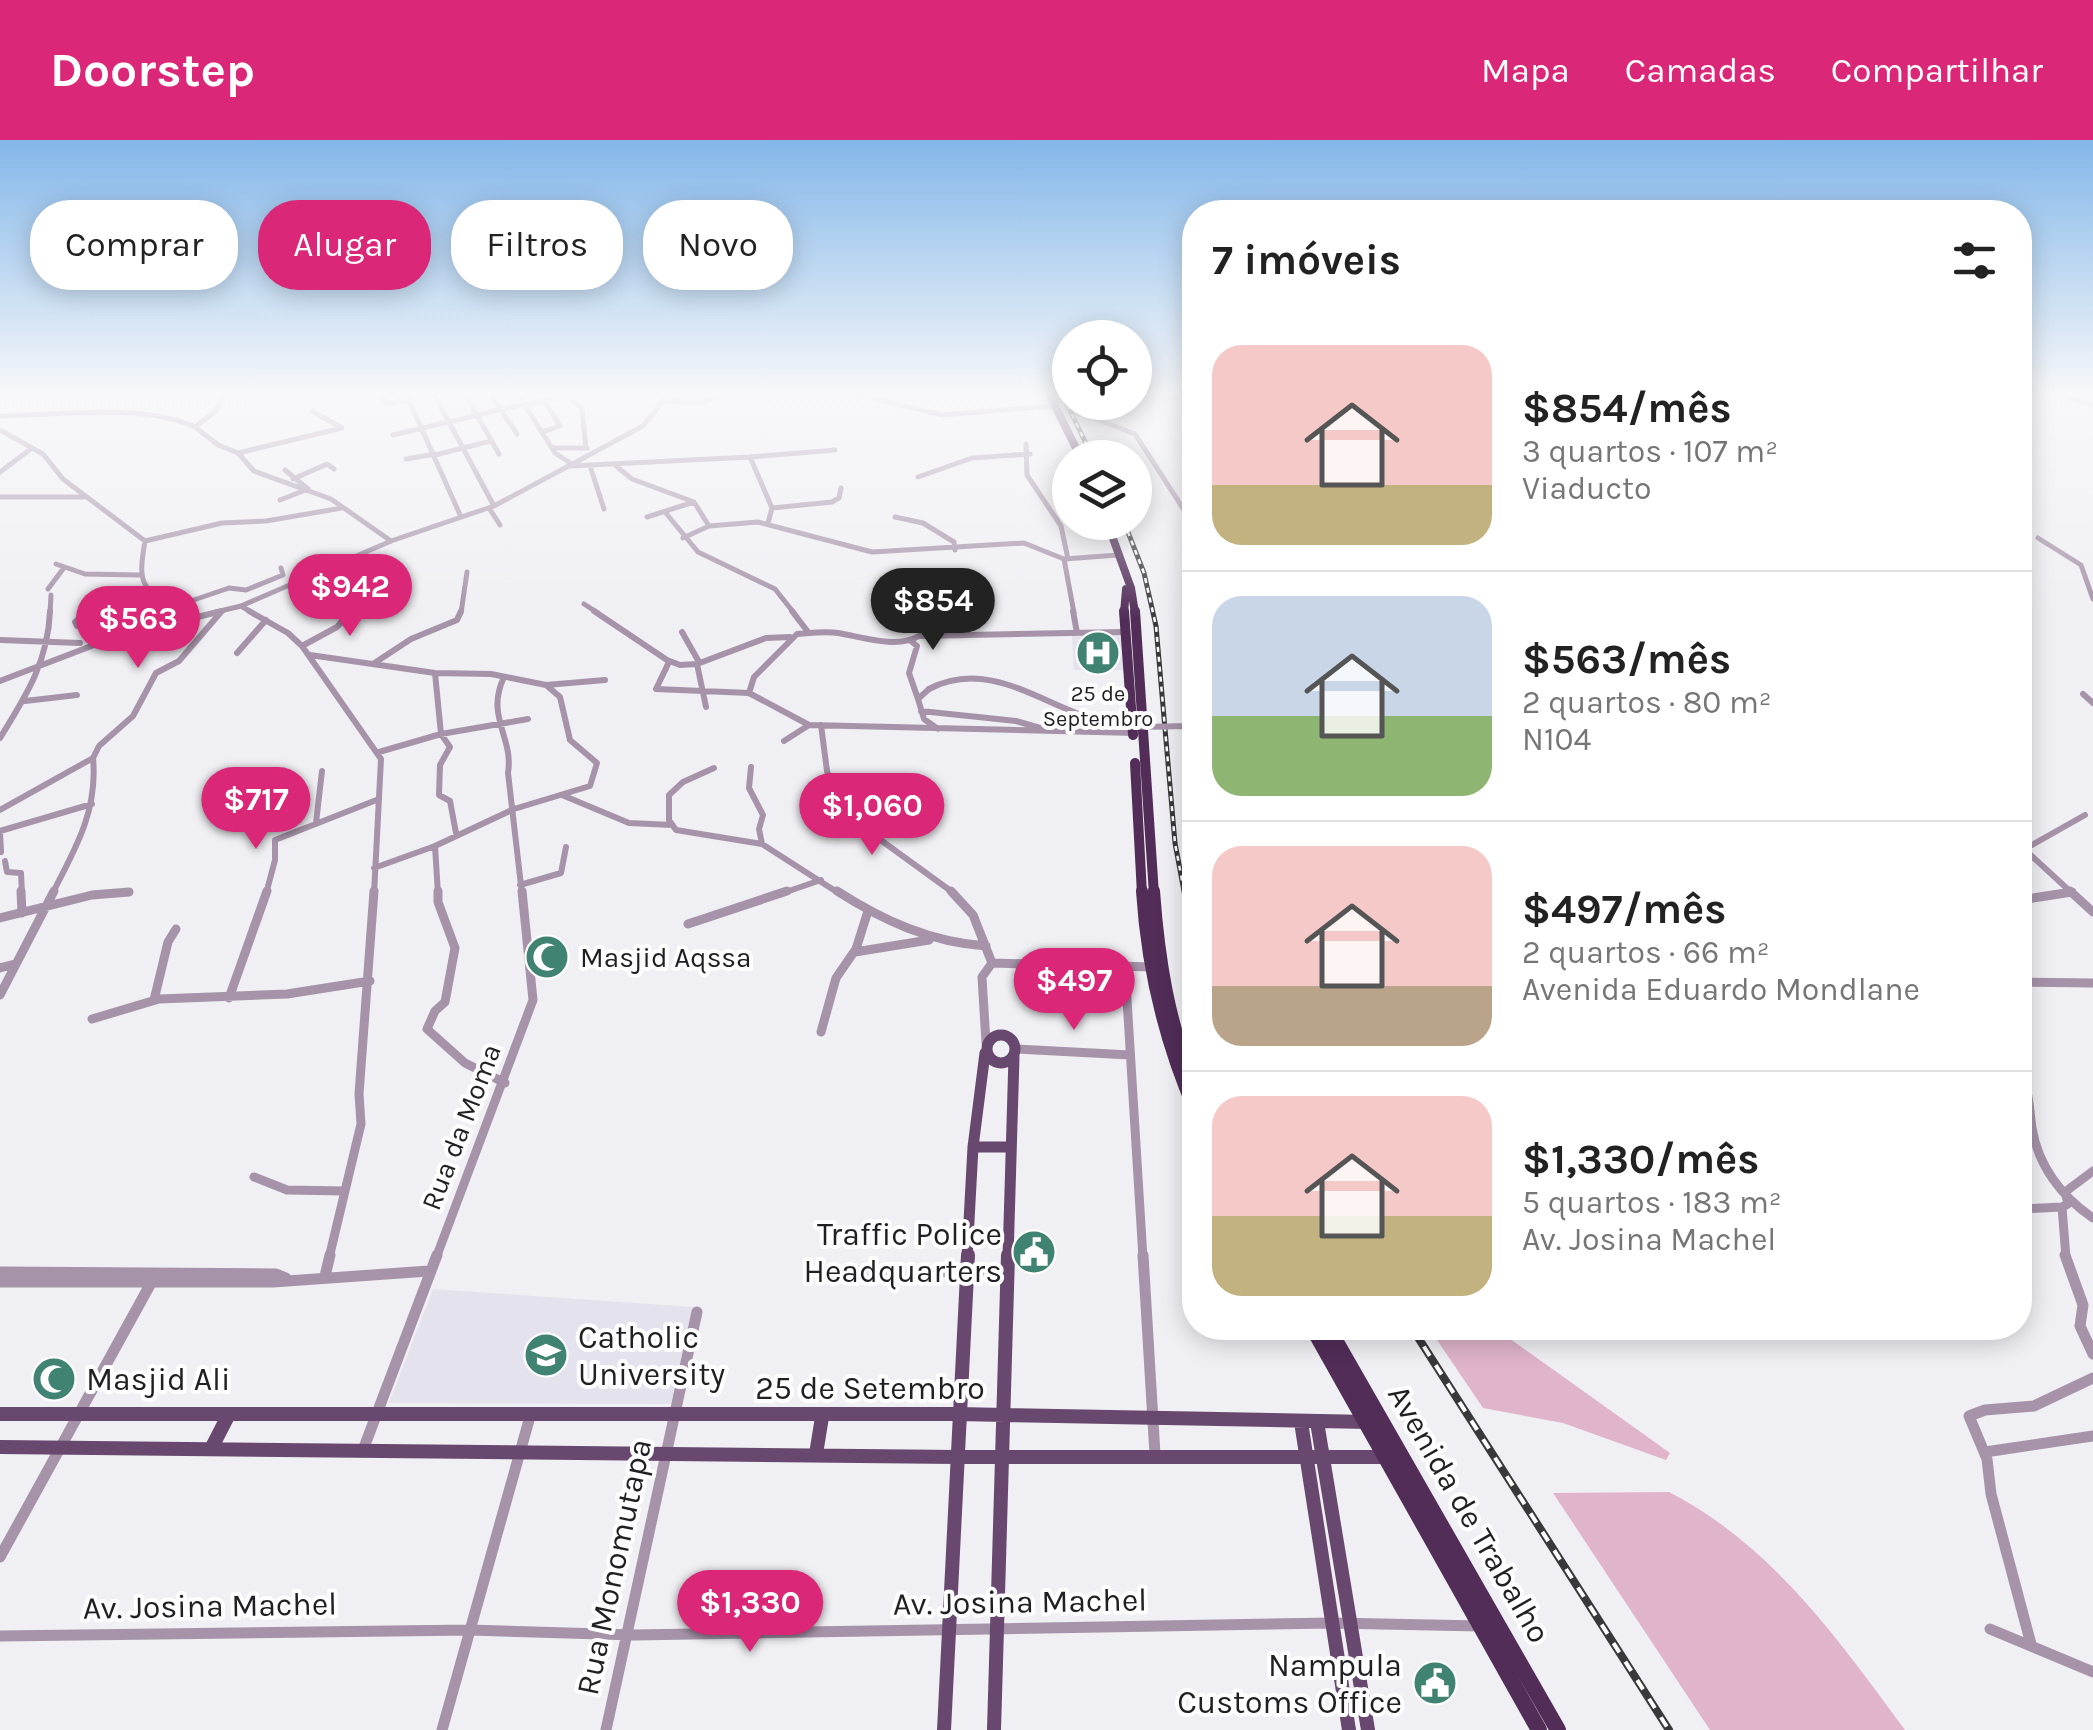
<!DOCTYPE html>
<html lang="pt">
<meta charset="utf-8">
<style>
:root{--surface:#fff;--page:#f2f2f2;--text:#222;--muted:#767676;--line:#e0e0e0;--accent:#db2777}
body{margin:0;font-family:Karla,sans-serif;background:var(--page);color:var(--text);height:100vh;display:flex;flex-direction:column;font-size:38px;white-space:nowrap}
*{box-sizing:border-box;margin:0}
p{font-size:32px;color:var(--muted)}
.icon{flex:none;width:55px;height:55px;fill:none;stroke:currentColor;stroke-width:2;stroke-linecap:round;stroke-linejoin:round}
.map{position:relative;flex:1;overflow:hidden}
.drawer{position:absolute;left:1182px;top:60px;width:850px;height:1140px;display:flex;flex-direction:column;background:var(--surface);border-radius:40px;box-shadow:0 5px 25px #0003}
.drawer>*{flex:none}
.top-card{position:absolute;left:30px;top:60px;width:950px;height:90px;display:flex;gap:20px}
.tools{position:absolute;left:1052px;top:180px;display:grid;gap:20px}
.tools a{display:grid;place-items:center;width:100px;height:100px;border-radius:50%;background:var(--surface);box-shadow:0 5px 25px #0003;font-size:50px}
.price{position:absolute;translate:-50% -85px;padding:0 22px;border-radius:35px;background:var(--accent);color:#fff;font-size:32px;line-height:65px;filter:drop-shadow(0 2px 5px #0008)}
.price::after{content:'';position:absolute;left:50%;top:60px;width:30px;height:22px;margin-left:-15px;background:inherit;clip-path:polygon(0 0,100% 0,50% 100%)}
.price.selected{background:#222;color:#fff}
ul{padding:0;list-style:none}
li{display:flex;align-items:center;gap:30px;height:250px;padding:0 30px}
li+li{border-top:2px solid var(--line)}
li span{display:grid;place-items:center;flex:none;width:280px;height:200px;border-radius:30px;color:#555}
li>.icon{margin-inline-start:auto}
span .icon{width:120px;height:120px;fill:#fffc;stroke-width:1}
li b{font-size:42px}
h2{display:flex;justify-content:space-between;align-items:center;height:120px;padding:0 30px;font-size:42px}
.tag{padding:0 35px;border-radius:40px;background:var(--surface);box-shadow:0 5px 25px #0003;font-size:35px;line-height:90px}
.tag.selected{background:var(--accent);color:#fff}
header{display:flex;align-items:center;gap:60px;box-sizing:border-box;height:140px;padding:0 50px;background:var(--accent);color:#fff}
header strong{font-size:48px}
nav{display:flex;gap:55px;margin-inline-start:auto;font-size:35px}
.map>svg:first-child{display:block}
.built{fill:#e4e2ed}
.green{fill:#e0b4cb}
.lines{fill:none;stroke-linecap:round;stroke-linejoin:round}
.minor-far3{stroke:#a693a9;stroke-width:5}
.minor-far2{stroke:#a693a9;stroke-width:6}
.minor-far1{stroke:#a693a9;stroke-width:9}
.minor{stroke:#a693a9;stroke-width:11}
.major-far1{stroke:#68486e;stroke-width:11}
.major{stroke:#68486e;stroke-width:14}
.highway-far3{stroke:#512d58;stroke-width:8}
.highway-far2{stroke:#512d58;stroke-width:10}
.highway-far1{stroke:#512d58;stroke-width:12}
.highway{stroke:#512d58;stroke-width:16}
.rail-far1-casing{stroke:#39383b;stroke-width:5}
.rail-casing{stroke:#39383b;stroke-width:8}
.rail-far1{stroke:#fdfdfe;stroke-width:2.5;stroke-dasharray:5;stroke-linecap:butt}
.rail{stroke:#fdfdfe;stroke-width:4;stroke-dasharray:11;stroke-linecap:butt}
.minor-bridge{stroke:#a693a9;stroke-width:6}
.labels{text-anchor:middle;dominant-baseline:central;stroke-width:8;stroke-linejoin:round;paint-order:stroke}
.far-poi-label{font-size:22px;fill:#201f21;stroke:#fdfdfe}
.poi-label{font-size:28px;fill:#201f21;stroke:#fdfdfe;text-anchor:start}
.street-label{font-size:28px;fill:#201f21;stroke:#fdfdfe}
.near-poi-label{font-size:32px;fill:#201f21;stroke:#fdfdfe;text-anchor:end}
.near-street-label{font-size:32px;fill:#201f21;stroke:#fdfdfe}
</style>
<header>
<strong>Doorstep</strong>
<nav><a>Mapa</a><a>Camadas</a><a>Compartilhar</a></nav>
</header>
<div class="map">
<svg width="2093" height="1590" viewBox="0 0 2093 1590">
<rect width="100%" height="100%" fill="#f0eff3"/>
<!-- built -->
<path class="built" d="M1122,493L1124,530H1074L1072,496Z
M433,1149L694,1167L673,1264L389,1263Z"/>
<!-- green -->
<path class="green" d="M1429,1188H1495L1670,1313L1666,1320L1563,1283L1483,1268Z
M1669,1352C1772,1405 1838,1499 1905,1590H1710L1553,1353Z"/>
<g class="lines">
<!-- minor-far3 -->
<path class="minor-far3" d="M224,256L215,272L195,287L218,305L238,313L254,331L331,359L391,401
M381,256L387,264L409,260
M407,256L461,377
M435,256L494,366
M466,256L499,314
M492,256L517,294
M862,256L942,275L1052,266
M1163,256L1195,260
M1135,257L1150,256
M2068,257L2093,266
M521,259L555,313L572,324
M666,261L700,263L719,256
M1077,262L1096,279L1135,294L1195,387
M525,265L568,256L582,269L586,308
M0,276C57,275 144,263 195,287
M0,290L43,314L63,339L145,401C137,447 142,447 180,473
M542,292L560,286L544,260
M393,295L524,264
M1026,304L1027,335L1061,386L1068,419
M552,308H587
M238,313L342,288L312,271
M435,315L491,301
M406,319L435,314
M570,326L750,317
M590,326L604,369
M616,326L632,339L694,362L709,386
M0,332L32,308
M918,337L972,318L1030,314
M293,339L327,324L334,329
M0,357H84
M280,360L308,349L285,330
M489,368L500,385
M772,368L832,362L839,358L841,348
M665,372L698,412L775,449L794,473
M647,377L694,362
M895,377L923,383L954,402L955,410
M768,383L772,368L750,317L835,310
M683,398L709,386L758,382L872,412L1024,403L1064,419L1118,415
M2038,398L2081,425L2093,459
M145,401L222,383L266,381L342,368
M1064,419L1074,473
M56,424L85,434L139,435
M48,449L63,429
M584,464L598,473
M241,466L253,473
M173,467L229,448L246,450L283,435L281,428
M50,473L51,455
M85,473L94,465L145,449
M212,473L241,466L391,401L494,366L643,286L667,256
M349,473L386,461
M461,473L467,432"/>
<!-- minor-far2 -->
<path class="minor-far2" d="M88,471L75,482L77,486H127
M176,471L188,479
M249,471L288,493L302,506L381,619L374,754
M594,471L667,520L680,525L697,524L706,567
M792,471L808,492
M1073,471L1077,493
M682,492L699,522
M1123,492L919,496C897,509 862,497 838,493C825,491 810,493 797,494L754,537L749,553L809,585L1136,593
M0,500L80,503
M911,501L917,506L909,533L918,559
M302,506L337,487L351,471
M237,513L266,480
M310,515L435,533L491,534L546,545L605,540
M669,522L656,549L749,553
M373,524L411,499L457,480L461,471
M697,524L766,498L790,497
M435,533L441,594L450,607L440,625L439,655L450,661L456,693
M504,537C485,577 514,597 508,633L522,754
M0,541L115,497L222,471
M929,549L918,559L924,579L938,589
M2083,554L2093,563
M25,561L77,555
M921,571L1016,581L1040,588
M821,585L827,631L842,672L955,754
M0,598C26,556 48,522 50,471
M784,601L809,585
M379,612L441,594L528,579
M751,627L749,648L763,675L759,689L762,704
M714,628L683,642L669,655V680L676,690L762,704L840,754
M562,655L629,683L672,685
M0,670L93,618L99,606L133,576L156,533L179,521L221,472
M316,683L322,631
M0,691L92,664
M0,693L1,712
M435,706L438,754
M2020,707L2032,705L2085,675
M2022,707L2073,754
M5,721L7,732L21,733L22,754
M374,728L435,706L514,669L590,646L597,623L570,600L560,557L546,545
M520,745L561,733L566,707
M52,754C76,708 98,670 93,618
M109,754L129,752
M266,754L275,720V700L379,659
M780,754L821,740
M2062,754L2072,752"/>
<!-- minor-far1 -->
<path class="minor-far1" d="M21,751L22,773
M438,751V762L455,808L445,862L435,871L427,889L465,923L505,943
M837,751C884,781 930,802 986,806
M951,751L973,775L992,823
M2070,751L2093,772
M2020,760L2072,752
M0,778L92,755L129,752
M688,784L787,751
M855,812L929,800
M1125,827L1143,1118
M0,828L15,824
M2020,842L2093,843
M0,855L54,751
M229,858L267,751
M154,860L168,802L176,789
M92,879L159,859L287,854L370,841
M821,892L836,838L856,809L868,771
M986,903L982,837L992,823L1153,827
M1017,909L1130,915
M2020,934C2030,952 2029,968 2032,988C2038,1026 2062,1057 2093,1078
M254,1037L287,1050L345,1051
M2020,1069L2062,1067
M329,1118L361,984L359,954L374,751
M436,1118L533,860L522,751
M2066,1118L2062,1067L2068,1064L2065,1052L2093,1031"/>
<!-- minor -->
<path class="minor" d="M1143,1115L1155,1314
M2065,1115L2083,1165L2080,1186L2093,1214
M830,1131L1008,1132
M0,1132L276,1134L286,1138
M325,1136L330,1115
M0,1142H273L429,1131
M363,1310L437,1115
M1985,1312L2093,1296
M0,1417L156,1134
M1990,1489L2093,1532
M0,1496L470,1490L635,1495L1332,1483L1480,1486
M2031,1504L1991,1354L1987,1319L1969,1276L1985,1270L2034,1266L2093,1238
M442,1590L531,1273
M606,1590L697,1172"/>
<!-- major-far1 -->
<path class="major-far1" d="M987 909a14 14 0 1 1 28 0a14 14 0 1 1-28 0Z
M973,1007H1011
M967,1118L973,1007L985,913
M1008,1118L1014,917"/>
<!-- major -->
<path class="major" d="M0,1274H958L1369,1282
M1301,1282L1349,1590
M1317,1282L1368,1590
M0,1307L956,1317H1389
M211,1309L229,1274
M816,1314L822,1277
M944,1590L968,1115
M994,1590L1008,1115"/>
<!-- highway-far3 -->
<path class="highway-far3" d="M1050,256L1081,318
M1107,382L1131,448L1135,473
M1124,473L1126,449"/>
<!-- highway-far2 -->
<path class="highway-far2" d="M1124,471L1133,595
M1135,471L1154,754
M1135,623L1142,754"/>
<!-- highway-far1 -->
<path class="highway-far1" d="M1142,751C1147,829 1164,901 1195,972
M1154,751C1159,820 1169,882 1195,946"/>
<!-- highway -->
<path class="highway" d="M1313,1188L1539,1590
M1328,1188L1558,1590"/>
<defs>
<path id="rail-far1" d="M1063,256L1093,318
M1124,382L1144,433L1156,486L1175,703L1195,810"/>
<path id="rail" d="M1412,1188L1669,1590"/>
</defs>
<!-- rail-far1 casing -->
<use href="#rail-far1" class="rail-far1-casing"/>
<!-- rail casing -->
<use href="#rail" class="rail-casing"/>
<!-- rail-far1 -->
<use href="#rail-far1" class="rail-far1"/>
<!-- rail -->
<use href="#rail" class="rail"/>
<!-- minor-bridge -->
<path class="minor-bridge" d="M929,549C992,516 1047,570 1108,583C1136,589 1166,586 1195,586"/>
</g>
<!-- sky -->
<linearGradient id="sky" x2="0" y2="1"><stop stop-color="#83b7e9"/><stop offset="0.53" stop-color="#f8f8fa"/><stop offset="1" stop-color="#f8f8fa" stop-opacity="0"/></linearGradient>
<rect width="2093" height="479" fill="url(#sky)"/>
<!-- icons -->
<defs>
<symbol id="hospital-disc" viewBox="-11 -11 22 22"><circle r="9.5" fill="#418373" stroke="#fdfdfe"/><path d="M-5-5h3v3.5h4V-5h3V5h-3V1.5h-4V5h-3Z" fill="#fff"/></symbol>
<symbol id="mosque-disc" viewBox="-11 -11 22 22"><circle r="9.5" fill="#418373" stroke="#fdfdfe"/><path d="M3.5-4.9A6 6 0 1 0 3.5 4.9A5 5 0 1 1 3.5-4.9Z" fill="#fff"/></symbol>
<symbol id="civic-disc" viewBox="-11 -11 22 22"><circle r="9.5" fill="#418373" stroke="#fdfdfe"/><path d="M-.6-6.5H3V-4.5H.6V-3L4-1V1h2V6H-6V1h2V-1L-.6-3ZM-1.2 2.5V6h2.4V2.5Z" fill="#fff"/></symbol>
<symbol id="university-disc" viewBox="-11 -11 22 22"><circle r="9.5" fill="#418373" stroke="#fdfdfe"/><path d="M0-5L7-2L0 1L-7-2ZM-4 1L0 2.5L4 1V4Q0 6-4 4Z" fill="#fff"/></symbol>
</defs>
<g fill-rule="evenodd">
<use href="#hospital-disc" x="1073" y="488" width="50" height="50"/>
<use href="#mosque-disc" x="522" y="792" width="50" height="50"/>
<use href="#civic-disc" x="1009" y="1087" width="50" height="50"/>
<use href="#university-disc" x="521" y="1190" width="50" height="50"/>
<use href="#mosque-disc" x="29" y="1214" width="50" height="50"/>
<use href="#civic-disc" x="1410" y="1518" width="50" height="50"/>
</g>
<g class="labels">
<!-- far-poi labels -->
<g class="far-poi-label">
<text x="1098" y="554">25 de<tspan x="1098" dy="25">Septembro</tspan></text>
</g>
<!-- poi labels -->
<g class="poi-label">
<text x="580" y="817">Masjid Aqssa</text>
</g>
<!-- street labels -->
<g class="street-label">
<text transform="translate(461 987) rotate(-69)">Rua da Moma</text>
</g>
<!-- near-poi labels -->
<g class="near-poi-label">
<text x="1002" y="1094">Traffic Police<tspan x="1002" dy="37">Headquarters</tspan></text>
<text x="578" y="1197" text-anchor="start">Catholic<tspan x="578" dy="37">University</tspan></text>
<text x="86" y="1239" text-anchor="start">Masjid Ali</text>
<text x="1402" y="1525">Nampula<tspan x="1402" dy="37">Customs Office</tspan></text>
</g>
<!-- near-street labels -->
<g class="near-street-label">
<text x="870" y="1248">25 de Setembro</text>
<text transform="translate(1469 1374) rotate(60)">Avenida de Trabalho</text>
<text transform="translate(614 1427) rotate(-78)">Rua Monomutapa</text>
<text transform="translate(1020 1462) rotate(-1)">Av. Josina Machel</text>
<text transform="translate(210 1466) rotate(-1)">Av. Josina Machel</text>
</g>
</g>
</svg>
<div class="tools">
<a><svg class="icon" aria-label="locate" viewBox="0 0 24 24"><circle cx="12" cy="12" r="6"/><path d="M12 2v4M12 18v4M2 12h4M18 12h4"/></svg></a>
<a><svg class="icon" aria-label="layers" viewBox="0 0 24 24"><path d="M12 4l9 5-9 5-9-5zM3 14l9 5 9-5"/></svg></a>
</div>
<b class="price" style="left:350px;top:499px">$942</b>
<b class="price selected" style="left:933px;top:513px">$854</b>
<b class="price" style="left:138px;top:531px">$563</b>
<b class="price" style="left:256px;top:712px">$717</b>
<b class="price" style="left:872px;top:718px">$1,060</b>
<b class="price" style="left:1074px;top:893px">$497</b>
<b class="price" style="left:750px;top:1515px">$1,330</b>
<div class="top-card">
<a class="tag">Comprar</a>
<a class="tag selected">Alugar</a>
<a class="tag">Filtros</a>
<a class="tag">Novo</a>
</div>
<section class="drawer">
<h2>7 imóveis<svg class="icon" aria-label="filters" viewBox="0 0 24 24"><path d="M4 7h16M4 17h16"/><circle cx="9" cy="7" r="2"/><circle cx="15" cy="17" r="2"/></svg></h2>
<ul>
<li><span style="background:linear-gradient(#f6c9c9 70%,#c2b280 0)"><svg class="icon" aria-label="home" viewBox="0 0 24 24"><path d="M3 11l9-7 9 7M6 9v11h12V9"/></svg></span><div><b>$854/mês</b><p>3 quartos · 107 m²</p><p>Viaducto</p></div></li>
<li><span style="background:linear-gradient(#c9d6e8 60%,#8fb573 0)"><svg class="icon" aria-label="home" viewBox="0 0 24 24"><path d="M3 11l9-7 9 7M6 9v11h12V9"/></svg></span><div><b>$563/mês</b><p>2 quartos · 80 m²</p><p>N104</p></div></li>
<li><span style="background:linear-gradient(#f6c9c9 70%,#b9a48a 0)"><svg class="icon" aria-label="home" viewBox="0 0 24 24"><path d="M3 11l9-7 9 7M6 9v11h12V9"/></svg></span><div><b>$497/mês</b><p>2 quartos · 66 m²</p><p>Avenida Eduardo Mondlane</p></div></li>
<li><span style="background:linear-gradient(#f6c9c9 60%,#c2b280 0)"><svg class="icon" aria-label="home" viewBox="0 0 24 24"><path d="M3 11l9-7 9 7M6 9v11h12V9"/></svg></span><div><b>$1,330/mês</b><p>5 quartos · 183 m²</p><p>Av. Josina Machel</p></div></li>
</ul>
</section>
</div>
